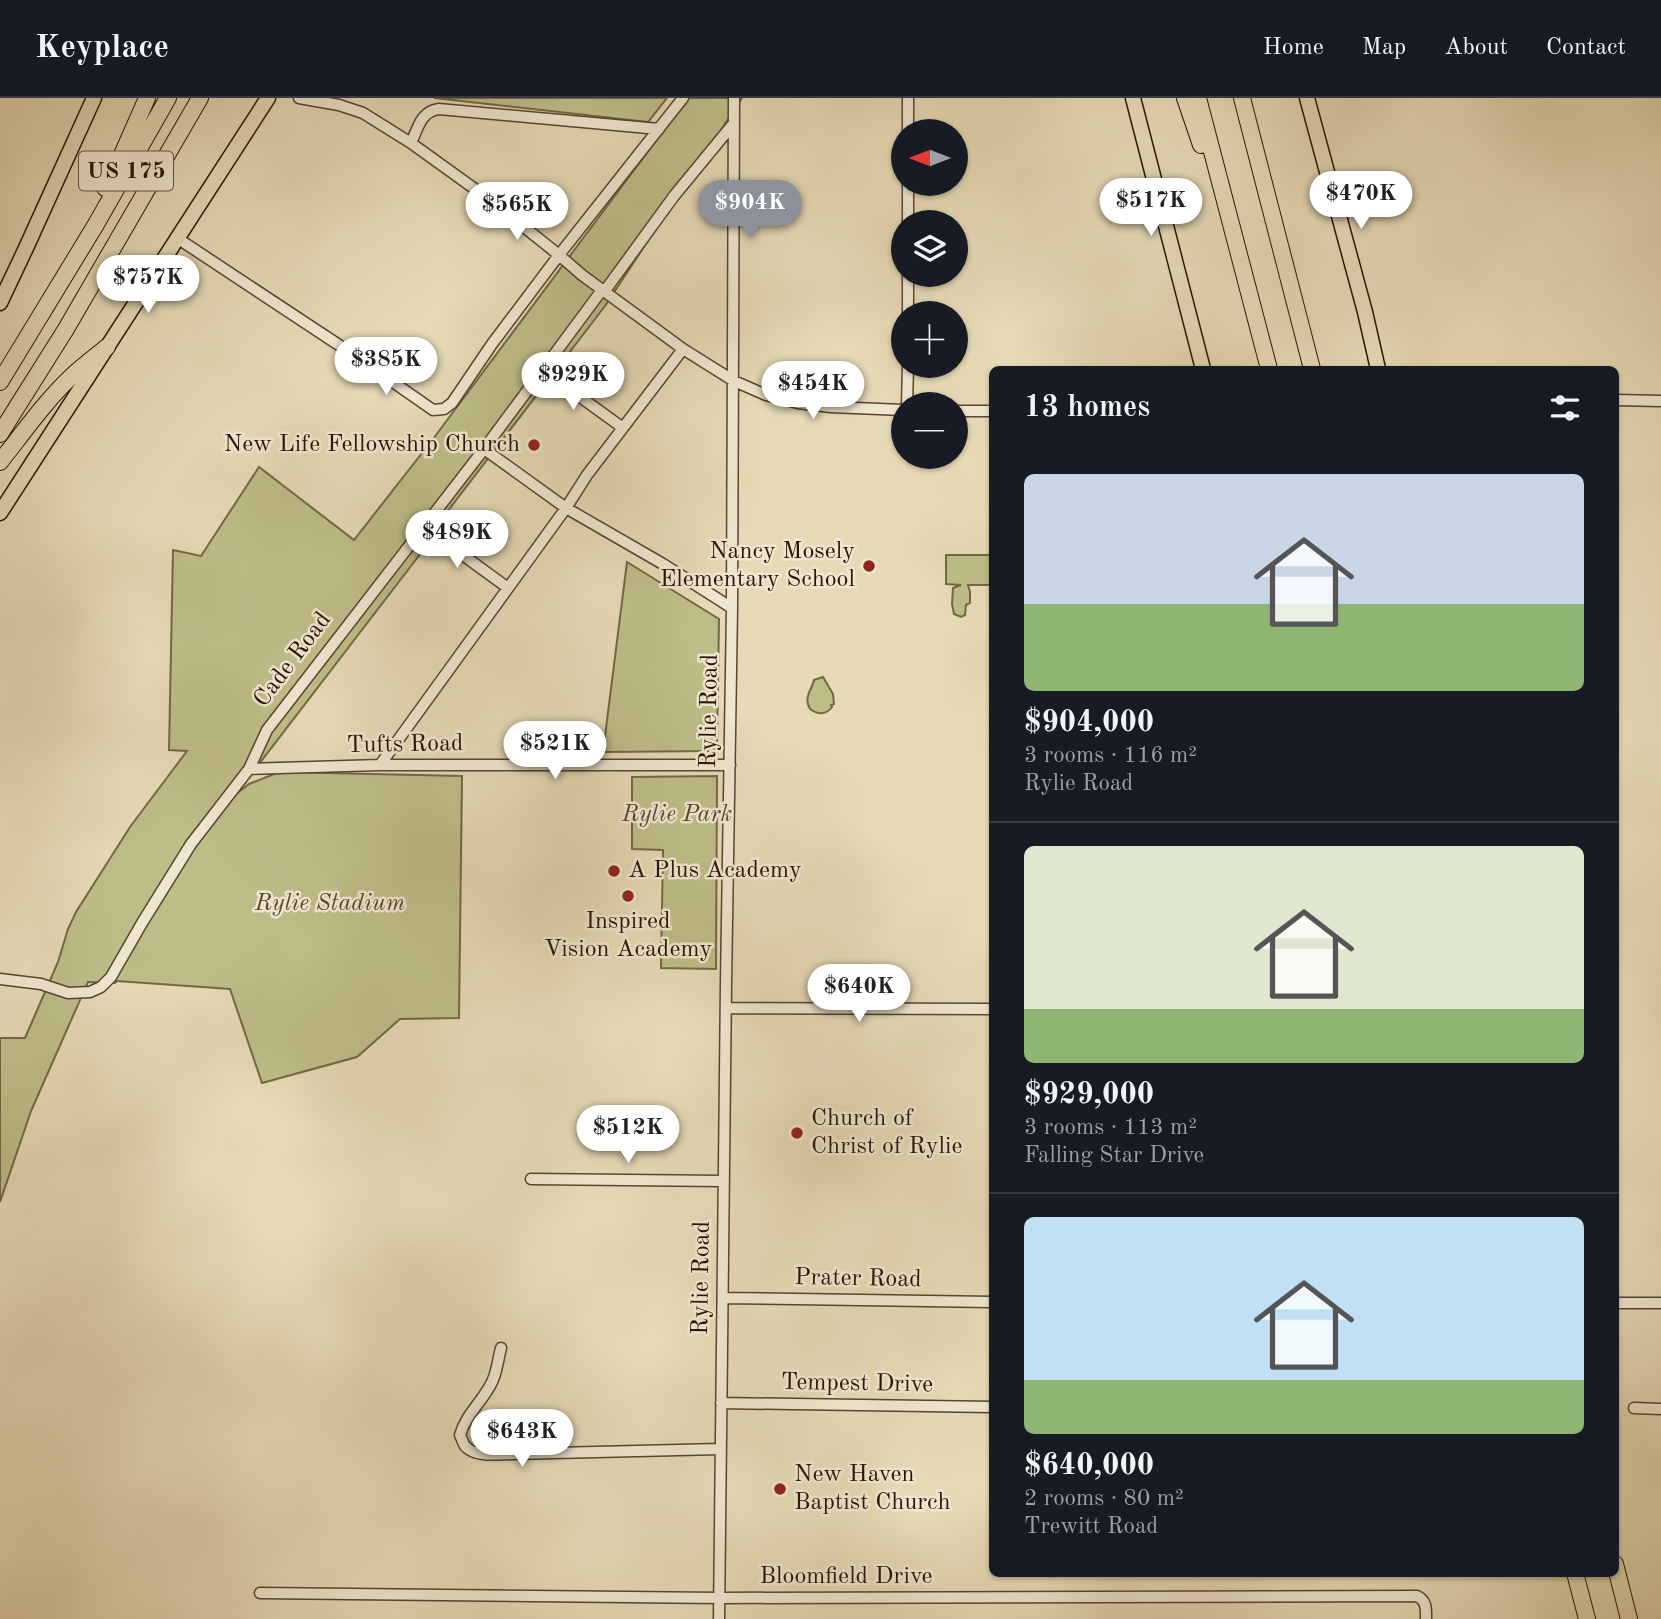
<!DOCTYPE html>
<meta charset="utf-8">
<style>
:root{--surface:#171b24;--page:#242831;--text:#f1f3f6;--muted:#9ea1a6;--line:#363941;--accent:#8c9099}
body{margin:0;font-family:"Old Standard TT",serif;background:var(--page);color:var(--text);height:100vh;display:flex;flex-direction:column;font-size:26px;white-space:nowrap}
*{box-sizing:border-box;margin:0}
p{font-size:23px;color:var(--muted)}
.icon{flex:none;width:38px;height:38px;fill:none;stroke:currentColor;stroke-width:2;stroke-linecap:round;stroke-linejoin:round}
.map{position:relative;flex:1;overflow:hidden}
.details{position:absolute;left:989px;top:268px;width:630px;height:1211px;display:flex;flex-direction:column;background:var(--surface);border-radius:10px;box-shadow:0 2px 5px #0004}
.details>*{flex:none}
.needle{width:46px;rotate:270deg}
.tools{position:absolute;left:891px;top:21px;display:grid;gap:14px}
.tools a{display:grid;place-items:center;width:77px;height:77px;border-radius:50%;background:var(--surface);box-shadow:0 2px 5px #0004;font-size:35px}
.price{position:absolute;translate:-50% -60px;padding:0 16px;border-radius:24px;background:#fff;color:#222;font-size:23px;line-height:46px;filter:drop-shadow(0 2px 4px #0008)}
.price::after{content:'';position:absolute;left:50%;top:42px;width:21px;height:16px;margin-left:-10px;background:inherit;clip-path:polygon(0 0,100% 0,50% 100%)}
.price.on{background:var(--accent);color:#fff}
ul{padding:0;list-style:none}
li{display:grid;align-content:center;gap:14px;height:371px;padding:0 35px}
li+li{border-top:2px solid var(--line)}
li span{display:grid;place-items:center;height:217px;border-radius:10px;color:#555}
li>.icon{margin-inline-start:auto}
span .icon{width:126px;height:126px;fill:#fffc;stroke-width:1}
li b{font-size:30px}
h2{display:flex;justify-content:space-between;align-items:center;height:84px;padding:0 35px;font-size:30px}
header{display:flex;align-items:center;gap:42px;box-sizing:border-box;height:98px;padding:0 35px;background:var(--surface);border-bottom:2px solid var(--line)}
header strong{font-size:33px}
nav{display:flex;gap:38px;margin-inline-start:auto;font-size:24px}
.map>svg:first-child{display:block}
.green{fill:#bdbd88;stroke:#726846;stroke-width:2}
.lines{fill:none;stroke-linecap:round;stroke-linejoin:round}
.minor-casing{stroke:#564530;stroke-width:13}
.major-casing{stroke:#261404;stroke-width:17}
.highway-casing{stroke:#261404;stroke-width:18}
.minor{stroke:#efe6cf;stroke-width:10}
.major{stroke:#e6d9b5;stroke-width:14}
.highway{stroke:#e6d9b5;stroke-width:16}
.poi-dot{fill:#8f2418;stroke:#efe6cf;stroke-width:2.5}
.labels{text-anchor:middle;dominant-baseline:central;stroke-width:5;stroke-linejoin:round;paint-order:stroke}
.shield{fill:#efe6cf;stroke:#625341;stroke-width:2}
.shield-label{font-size:23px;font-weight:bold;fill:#261404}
.poi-label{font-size:24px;fill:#261404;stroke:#efe6cf;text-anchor:start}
.street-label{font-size:24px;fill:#261404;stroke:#efe6cf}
.park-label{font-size:24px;font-style:italic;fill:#53472c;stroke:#efe6cf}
</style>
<header>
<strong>Keyplace</strong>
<nav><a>Home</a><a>Map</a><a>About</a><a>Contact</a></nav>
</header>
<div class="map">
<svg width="1661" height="1521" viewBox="0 0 1661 1521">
<rect width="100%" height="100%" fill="#e6d9b5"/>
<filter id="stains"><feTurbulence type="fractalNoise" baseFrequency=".00286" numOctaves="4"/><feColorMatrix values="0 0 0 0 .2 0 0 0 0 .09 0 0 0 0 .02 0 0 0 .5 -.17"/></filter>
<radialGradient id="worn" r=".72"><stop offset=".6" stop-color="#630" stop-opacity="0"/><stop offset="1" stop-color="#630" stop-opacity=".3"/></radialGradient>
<!-- green -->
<path class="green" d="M434,0H667L648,24Z
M688,0H742L605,208L434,431L424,451L236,696L249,686L279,674L462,678L459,920L400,921L357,959L262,985L230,891L117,883L115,885L88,884L31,1013L0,1104V940H25L58,864L68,831L76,814L130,729L187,653L169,652L173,452L201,458L259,369L354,442L433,341Z
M946,457H992V487H968L970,494V505L966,507L965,517L961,519L954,516L952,506L953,490L961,487L946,486Z
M627,464L719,521L717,650L713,653L603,654Z
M823,579L833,596L834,606L831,607L832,609C826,617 818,617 810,611C803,599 812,592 814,582Z
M717,678L716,871L661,870L663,752L632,751V679Z"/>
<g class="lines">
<defs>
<path id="minor" d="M299,0L339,7L363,15L411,45L493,104L559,157L582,177L683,251L734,283L766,297L798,305L831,309L903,312
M908,33V0
M411,45C418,30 421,13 439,11L659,31
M908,124V86
M177,140L357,259L433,312L444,311L452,305L492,246L559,157L683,0
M604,194L674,98L734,25
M908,215V177
M543,272L623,330
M1615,302L1661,303
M907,306L908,268
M956,313H992
M484,351L566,410L663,466L732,510
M423,428L508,490
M380,667L566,410L587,377L683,251
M249,671L380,667H730
M0,881L41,886L68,895L90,894L101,889L111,879L142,825L191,746L249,671L267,632L484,351L602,192
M726,910L992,911
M531,1081L723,1083
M723,1200L992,1204
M1615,1205H1661
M501,1250C498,1261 497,1274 492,1284C483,1303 466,1316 460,1337C462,1341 463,1345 465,1348C476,1360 499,1356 513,1356L720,1351
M721,1305L992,1309
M1634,1310L1661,1311
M260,1495L719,1500L1417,1498C1427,1503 1426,1511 1426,1521
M719,1521L726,886L732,510L734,0"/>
<path id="major" d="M1133,0L1203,271
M1307,0L1365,214L1378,271
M0,205L26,150L94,0
M0,415L268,0"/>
<path id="highway" d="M1185,0L1201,47
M1198,0L1269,271
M1242,0L1312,271
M105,90L121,59L147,0
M0,284L95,128L168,0
M0,336L66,231L200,0
M0,364C23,335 46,302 73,277C84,267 96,258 107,249
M1615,1466L1629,1521
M1575,1475L1587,1521"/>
</defs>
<!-- minor casing -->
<use href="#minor" class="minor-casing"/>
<!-- major casing -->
<use href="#major" class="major-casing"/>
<!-- highway casing -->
<use href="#highway" class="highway-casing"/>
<!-- minor -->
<use href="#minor" class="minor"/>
<!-- major -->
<use href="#major" class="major"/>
<!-- highway -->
<use href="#highway" class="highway"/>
</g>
<!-- markers -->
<g class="poi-dot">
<circle cx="534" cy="347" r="7"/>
<circle cx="869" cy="468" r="7"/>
<circle cx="614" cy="773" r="7"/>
<circle cx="628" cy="798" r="7"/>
<circle cx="797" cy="1035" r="7"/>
<circle cx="780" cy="1391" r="7"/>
</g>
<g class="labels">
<!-- shield labels -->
<rect class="shield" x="79" y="53.5" width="94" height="39" rx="5"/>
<g class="shield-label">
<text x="126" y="73">US 175</text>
</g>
<!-- poi labels -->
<g class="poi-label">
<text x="520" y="347" text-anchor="end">New Life Fellowship Church</text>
<text x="855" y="454" text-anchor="end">Nancy Mosely<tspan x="855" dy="28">Elementary School</tspan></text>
<text x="628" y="773">A Plus Academy</text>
<text x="628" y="824" text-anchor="middle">Inspired<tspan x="628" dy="28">Vision Academy</tspan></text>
<text x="811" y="1021">Church of<tspan x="811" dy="28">Christ of Rylie</tspan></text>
<text x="794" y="1377">New Haven<tspan x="794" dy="28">Baptist Church</tspan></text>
</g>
<!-- street labels -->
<g class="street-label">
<text transform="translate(293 562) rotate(-53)">Cade Road</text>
<text transform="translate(710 613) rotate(-89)">Rylie Road</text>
<text transform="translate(405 647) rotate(-1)">Tufts Road</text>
<text transform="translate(702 1180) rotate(-89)">Rylie Road</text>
<text transform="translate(858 1181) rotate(1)">Prater Road</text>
<text transform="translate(857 1286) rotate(1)">Tempest Drive</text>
<text x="846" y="1479">Bloomfield Drive</text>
</g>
<!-- park labels -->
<g class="park-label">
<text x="677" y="717">Rylie Park</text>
<text x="330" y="806">Rylie Stadium</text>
</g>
</g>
<rect width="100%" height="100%" filter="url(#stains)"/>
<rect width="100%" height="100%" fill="url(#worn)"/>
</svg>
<div class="tools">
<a><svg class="needle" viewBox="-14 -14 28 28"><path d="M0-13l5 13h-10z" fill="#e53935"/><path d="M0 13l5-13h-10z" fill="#9ea1a6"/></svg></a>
<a><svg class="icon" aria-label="layers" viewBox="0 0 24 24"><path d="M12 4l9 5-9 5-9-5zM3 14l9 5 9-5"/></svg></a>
<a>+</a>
<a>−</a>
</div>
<b class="price" style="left:1361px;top:133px">$470K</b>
<b class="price" style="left:1151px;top:140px">$517K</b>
<b class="price on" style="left:750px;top:142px">$904K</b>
<b class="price" style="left:517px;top:144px">$565K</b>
<b class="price" style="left:148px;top:217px">$757K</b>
<b class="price" style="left:386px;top:299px">$385K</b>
<b class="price" style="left:573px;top:314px">$929K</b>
<b class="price" style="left:813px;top:323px">$454K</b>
<b class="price" style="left:457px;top:472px">$489K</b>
<b class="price" style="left:555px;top:683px">$521K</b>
<b class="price" style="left:859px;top:926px">$640K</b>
<b class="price" style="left:628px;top:1067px">$512K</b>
<b class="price" style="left:522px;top:1371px">$643K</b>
<section class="details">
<h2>13 homes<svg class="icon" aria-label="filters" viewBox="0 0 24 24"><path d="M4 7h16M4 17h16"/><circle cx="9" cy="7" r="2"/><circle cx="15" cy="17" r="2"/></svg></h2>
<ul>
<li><span style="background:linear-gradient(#c9d6e8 60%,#8fb573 0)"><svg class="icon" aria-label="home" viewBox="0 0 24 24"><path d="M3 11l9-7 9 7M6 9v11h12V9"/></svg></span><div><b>$904,000</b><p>3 rooms · 116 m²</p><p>Rylie Road</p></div></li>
<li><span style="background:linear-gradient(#dfe7d0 75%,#8fb573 0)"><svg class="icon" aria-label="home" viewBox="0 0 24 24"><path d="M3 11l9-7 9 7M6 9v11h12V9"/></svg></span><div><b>$929,000</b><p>3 rooms · 113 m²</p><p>Falling Star Drive</p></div></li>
<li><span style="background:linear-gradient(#bfe0f5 75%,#8fb573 0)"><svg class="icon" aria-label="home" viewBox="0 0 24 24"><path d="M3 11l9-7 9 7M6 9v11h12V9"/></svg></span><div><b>$640,000</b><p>2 rooms · 80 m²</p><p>Trewitt Road</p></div></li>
</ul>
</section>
</div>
